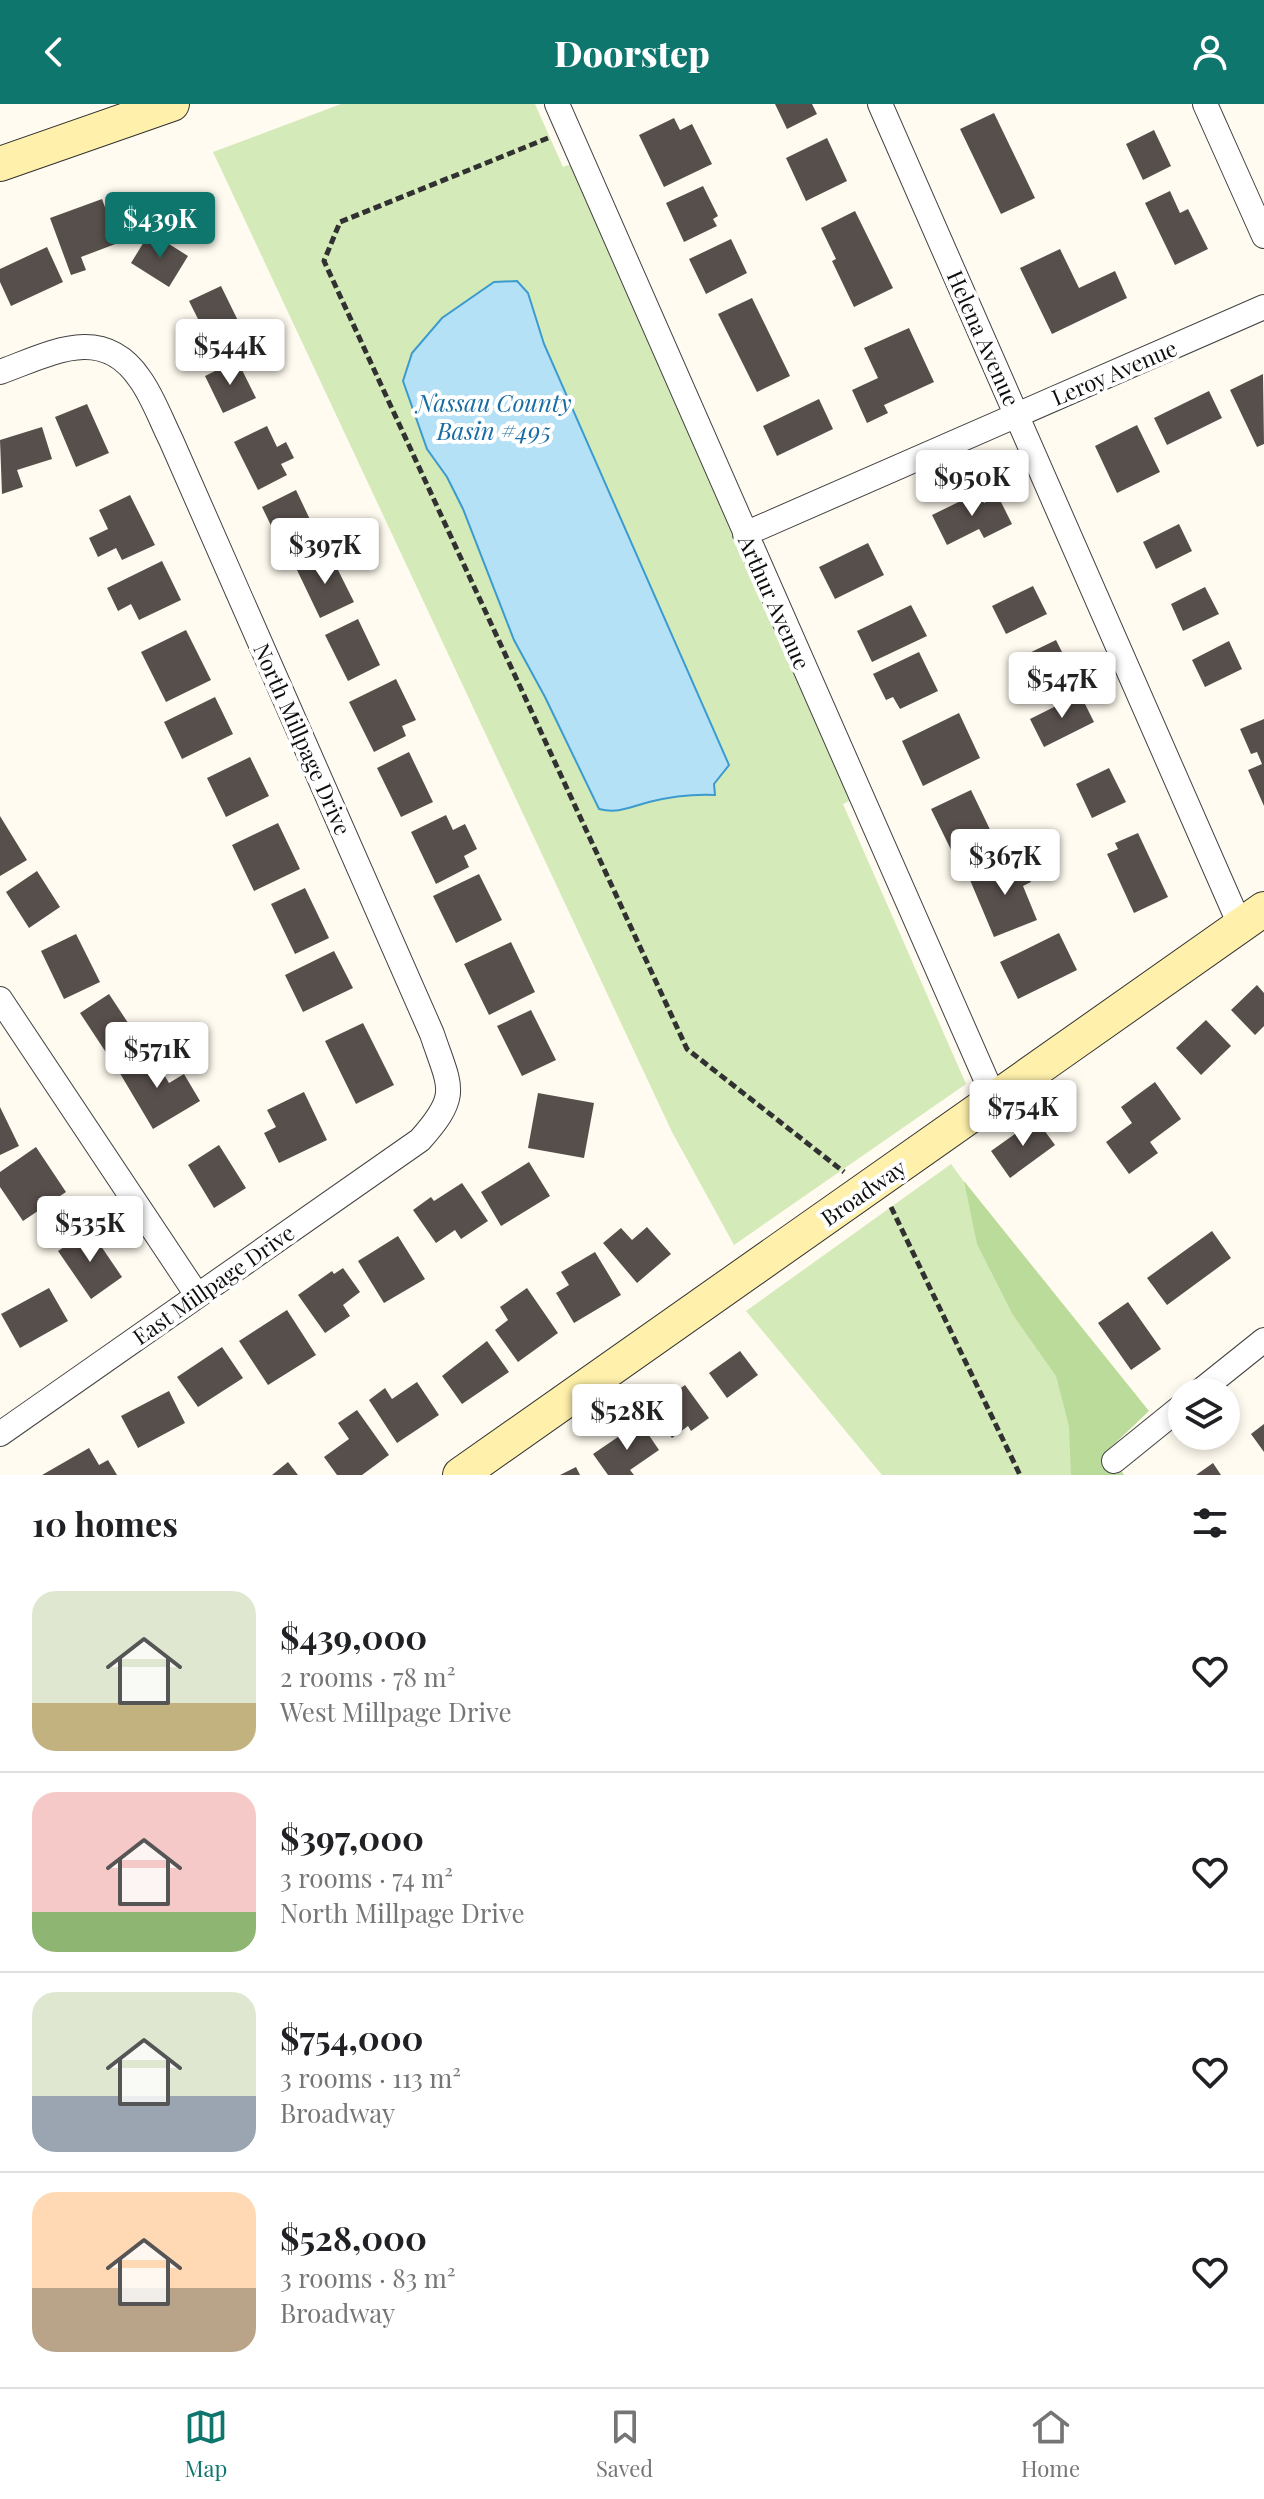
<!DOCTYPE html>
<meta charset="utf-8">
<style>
:root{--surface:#fff;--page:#f2f2f2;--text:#202124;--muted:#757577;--line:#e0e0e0;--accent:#0f766e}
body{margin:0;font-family:"Playfair Display",serif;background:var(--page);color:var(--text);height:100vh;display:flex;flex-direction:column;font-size:30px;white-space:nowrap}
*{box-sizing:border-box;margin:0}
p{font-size:26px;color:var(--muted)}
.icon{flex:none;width:44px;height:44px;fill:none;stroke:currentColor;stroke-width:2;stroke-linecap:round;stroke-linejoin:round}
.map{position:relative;height:1371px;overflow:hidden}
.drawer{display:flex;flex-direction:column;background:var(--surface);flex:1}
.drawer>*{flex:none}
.buttons{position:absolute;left:1168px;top:1274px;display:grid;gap:16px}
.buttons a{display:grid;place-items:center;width:72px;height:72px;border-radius:50%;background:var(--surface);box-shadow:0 4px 12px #0003;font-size:40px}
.price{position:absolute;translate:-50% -68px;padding:0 18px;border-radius:8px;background:#fff;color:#222;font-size:26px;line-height:52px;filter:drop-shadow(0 2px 4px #0008)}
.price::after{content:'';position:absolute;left:50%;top:48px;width:24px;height:18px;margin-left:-12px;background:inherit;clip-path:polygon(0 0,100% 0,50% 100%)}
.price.selected{background:var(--accent);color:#fff}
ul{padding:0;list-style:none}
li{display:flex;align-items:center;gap:24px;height:200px;padding:0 32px}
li+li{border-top:2px solid var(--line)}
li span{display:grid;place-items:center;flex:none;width:224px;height:160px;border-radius:24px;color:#555}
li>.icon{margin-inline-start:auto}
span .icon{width:96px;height:96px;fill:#fffc;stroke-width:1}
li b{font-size:34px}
h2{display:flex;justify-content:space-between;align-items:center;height:96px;padding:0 32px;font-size:34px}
header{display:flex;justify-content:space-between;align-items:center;height:104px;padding:0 32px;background:var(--accent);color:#fff;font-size:36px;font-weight:800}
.menu{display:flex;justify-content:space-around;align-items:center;height:112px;border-top:2px solid var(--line);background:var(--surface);font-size:22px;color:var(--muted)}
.menu a{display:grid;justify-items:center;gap:4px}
.menu .selected{color:var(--accent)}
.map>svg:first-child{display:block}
.green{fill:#d5eab9}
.forest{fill:#badb99}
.water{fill:#b5e1f6;stroke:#3b9bce;stroke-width:2}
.building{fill:#574f4b}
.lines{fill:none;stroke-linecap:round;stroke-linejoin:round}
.street-casing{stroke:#424242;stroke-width:26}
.secondary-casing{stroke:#313131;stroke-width:36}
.path{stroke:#313131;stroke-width:5;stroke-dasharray:8 4;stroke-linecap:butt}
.street{stroke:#fff;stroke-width:24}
.secondary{stroke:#fff1ab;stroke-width:34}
.labels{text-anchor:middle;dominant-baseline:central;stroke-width:8;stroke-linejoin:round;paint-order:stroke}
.street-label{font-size:22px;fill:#0f0f0f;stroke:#fff}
.water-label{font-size:24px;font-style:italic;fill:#176ca2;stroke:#fff}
</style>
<header><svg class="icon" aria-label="back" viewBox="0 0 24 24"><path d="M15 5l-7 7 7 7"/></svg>Doorstep<svg class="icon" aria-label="person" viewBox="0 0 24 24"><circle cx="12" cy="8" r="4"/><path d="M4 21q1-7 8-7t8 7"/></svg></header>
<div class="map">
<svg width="1264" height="1371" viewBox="0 0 1264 1371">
<rect width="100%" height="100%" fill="#fffbf0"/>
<!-- green -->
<path class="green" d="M341,0H535L563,63L571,60L856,694L843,700L966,980L734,1141L672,1028L213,48Z
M951,1060L1077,1231L1094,1371H882L746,1207Z"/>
<!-- forest -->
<path class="forest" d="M964,1077L1149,1307L1108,1346L1124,1371H1071L1069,1322L1056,1272L1013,1211L977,1140Z"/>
<!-- water -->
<path class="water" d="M517,177L528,189L544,240L729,661L714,680L715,691C694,690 669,693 649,698C630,703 618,710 599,705L545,593L514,536L463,405L447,373L427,345L403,277L412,249L442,214L494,178Z"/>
<!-- building -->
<path class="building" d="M775,0H812L817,10L787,25Z
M994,9L1035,94L1001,110L960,25Z
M674,14L680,26L692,20L712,60L664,83L639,31Z
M1154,26L1171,62L1143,76L1126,40Z
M827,34L847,77L806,97L786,54Z
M703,82L718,112L713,115L717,122L684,138L666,99Z
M1170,87L1180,109L1188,105L1208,145L1175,161L1145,99Z
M102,95L118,139L81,153L86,166L71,171L50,114Z
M855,107L893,184L854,203L832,157L836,155L821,124Z
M150,128L188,152L169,183L131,159Z
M731,135L747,169L706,190L689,155Z
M47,143L63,178L11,202L0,178V165Z
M1060,145L1079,184L1115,167L1127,194L1052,230L1020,164Z
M221,182L246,233L215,249L189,197Z
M752,194L790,272L757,288L718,210Z
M909,224L934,278L884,301L888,309L867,319L852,286L878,274L864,244Z
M237,256L256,294L223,309L205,272Z
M1263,270L1264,340L1257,343L1230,286Z
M1209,287L1222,314L1167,341L1154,314Z
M819,295L833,325L777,352L763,322Z
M87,300L109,349L76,363L55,313Z
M1137,321L1160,368L1117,389L1095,342Z
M267,322L277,343L286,338L294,354L281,360L287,371L258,386L234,338Z
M42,323L52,355L17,366L23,383L2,390L0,336Z
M296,386L314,424L280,440L262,403Z
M979,388L984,399L998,392L1012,420L984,434L979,425L947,441L932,411Z
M130,391L155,441L122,456L116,444L98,453L89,434L108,425L99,406Z
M1179,420L1192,447L1156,465L1143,438Z
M868,439L884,471L835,495L819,463Z
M330,450L354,498L320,514L297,466Z
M162,457L181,496L139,516L131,500L118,507L107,484Z
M1033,482L1047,510L1006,530L992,502Z
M1205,483L1219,510L1183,527L1171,500Z
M911,501L927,532L872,558L857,527Z
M358,515L380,561L348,577L325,531Z
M186,526L211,576L166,598L141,548Z
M1056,536L1070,564L1030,583L1017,555Z
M1229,537L1242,565L1205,583L1192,556Z
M919,548L938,587L900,605L893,593L886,596L873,570Z
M396,575L416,616L402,622L406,632L374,648L349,598Z
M1080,590L1094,618L1044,643L1030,615Z
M215,593L233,630L182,655L164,618Z
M959,609L980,654L923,682L902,637Z
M1264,615V702L1248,666L1262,660L1257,648L1251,650L1240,625Z
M409,648L433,698L401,713L377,664Z
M250,653L269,692L226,713L207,674Z
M1109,664L1126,698L1092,714L1076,680Z
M971,686L996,738L957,758L931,705Z
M446,711L453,726L465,720L477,745L464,752L469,763L436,780L411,728Z
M0,712L27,756L0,772Z
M278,719L300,765L254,787L232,741Z
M1138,729L1168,793L1134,809L1107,750L1118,745L1115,739Z
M1021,754L1031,778L1023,782L1037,816L994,833L970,776Z
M37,767L60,803L29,824L6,788Z
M479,770L502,816L456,839L433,792Z
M305,784L329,834L295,850L271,800Z
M1059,829L1077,866L1018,895L1000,858Z
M76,830L100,878L64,895L41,847Z
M511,838L535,888L489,911L464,860Z
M334,847L353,884L303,908L285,871Z
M1257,881L1264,889V922L1255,931L1231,906Z
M109,890L140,937L111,956L80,909Z
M531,906L556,956L522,972L497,922Z
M1206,916L1231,942L1201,971L1176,944Z
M363,919L394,981L356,1000L325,937Z
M150,947L169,979L184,970L200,997L153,1025L118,966Z
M1155,978L1181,1015L1150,1038L1158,1049L1129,1070L1106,1038L1132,1019L1121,1003Z
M304,988L327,1036L279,1059L264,1029L276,1023L267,1006Z
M538,989L594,999L584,1054L528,1044Z
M0,1003L19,1042L0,1051Z
M1036,1015L1055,1041L1010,1074L991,1047Z
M219,1041L246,1084L214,1104L188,1061Z
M36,1043L66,1088L23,1117L0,1083V1068Z
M529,1058L550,1092L501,1122L481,1088Z
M462,1079L488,1117L461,1135L455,1126L436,1139L413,1106L431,1093L434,1097Z
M647,1123L671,1150L637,1179L603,1139L621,1124L632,1136Z
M90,1126L122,1173L91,1195L58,1147Z
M1212,1127L1231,1154L1167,1201L1147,1174Z
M398,1132L425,1175L384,1199L358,1157Z
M595,1148L621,1191L574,1219L556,1189L569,1181L561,1168Z
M343,1164L360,1188L343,1201L350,1212L325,1229L298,1191L332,1167L334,1170Z
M49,1184L68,1217L20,1244L1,1210Z
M527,1184L558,1229L518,1258L495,1226L508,1216L500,1203Z
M1128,1198L1161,1245L1131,1266L1098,1219Z
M287,1206L316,1251L268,1281L239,1237Z
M487,1237L509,1268L462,1300L442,1272Z
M222,1243L243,1274L198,1303L177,1273Z
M740,1247L758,1271L727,1294L709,1269Z
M417,1278L439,1311L397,1339L369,1296L385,1284L392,1295Z
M685,1281L709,1314L691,1327L688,1322L672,1334L651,1306Z
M169,1287L185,1319L138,1344L121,1312Z
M357,1306L389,1351L362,1371H337L324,1353L349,1335L338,1319Z
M640,1318L659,1346L630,1366L634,1371H608L593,1350Z
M1264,1320V1348L1251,1330Z
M89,1344L99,1361L108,1356L117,1371H42Z
M288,1358L298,1371H272Z
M1213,1359L1221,1371H1196Z
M576,1363L580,1371H560Z"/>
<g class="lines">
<defs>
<path id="street" d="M557,0L995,996
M880,0L1240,821
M1205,0L1264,132
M0,268C50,250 102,219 140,275C153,293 161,316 171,336L432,930C450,984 461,990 420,1036L0,1330
M745,430L1264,203
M0,895L197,1191
M1199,1288L1264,1236
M1114,1357L1182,1302"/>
<path id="secondary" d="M0,60L172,0
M460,1371L1264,805"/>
</defs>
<!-- street casing -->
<use href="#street" class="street-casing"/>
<!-- secondary casing -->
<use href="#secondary" class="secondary-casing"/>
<!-- path -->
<path class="path" d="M548,34L340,118L324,157L687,945L844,1068
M891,1103L1020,1371"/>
<!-- street -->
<use href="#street" class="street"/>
<!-- secondary -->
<use href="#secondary" class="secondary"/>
</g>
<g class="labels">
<!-- street labels -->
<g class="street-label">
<text transform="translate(984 234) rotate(66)">Helena Avenue</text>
<text transform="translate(1114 268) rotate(-23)">Leroy Avenue</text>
<text transform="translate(775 498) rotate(66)">Arthur Avenue</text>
<text transform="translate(303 635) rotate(66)">North Millpage Drive</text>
<text transform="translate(863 1088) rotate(-35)">Broadway</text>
<text transform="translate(213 1180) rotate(-35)">East Millpage Drive</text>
</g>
<!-- water labels -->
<g class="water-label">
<text x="494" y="298">Nassau County<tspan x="494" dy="28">Basin #495</tspan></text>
</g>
</g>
</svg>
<div class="buttons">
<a><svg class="icon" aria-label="layers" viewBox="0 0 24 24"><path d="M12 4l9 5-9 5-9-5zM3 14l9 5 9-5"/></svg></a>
</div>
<b class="price selected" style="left:160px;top:156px">$439K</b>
<b class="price" style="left:230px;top:283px">$544K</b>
<b class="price" style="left:972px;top:414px">$950K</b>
<b class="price" style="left:325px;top:482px">$397K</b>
<b class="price" style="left:1062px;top:616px">$547K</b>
<b class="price" style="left:1005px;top:793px">$367K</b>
<b class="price" style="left:157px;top:986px">$571K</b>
<b class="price" style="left:1023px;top:1044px">$754K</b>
<b class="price" style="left:90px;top:1160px">$535K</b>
<b class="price" style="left:627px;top:1348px">$528K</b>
</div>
<section class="drawer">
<h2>10 homes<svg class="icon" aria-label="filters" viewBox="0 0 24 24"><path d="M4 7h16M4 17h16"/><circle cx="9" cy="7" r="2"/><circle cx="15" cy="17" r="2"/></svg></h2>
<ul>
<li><span style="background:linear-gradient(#dfe7d0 70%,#c2b280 0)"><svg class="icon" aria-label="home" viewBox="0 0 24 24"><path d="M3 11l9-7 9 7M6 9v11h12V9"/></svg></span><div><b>$439,000</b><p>2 rooms · 78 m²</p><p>West Millpage Drive</p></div><svg class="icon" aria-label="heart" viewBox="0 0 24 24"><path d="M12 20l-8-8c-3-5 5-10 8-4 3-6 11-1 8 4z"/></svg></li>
<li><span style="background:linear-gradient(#f6c9c9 75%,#8fb573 0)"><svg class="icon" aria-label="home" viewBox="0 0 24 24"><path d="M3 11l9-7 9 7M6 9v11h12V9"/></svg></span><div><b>$397,000</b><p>3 rooms · 74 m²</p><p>North Millpage Drive</p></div><svg class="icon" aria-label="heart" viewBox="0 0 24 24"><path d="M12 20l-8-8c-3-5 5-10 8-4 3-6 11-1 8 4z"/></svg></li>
<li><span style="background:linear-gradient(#dfe7d0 65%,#9aa5b1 0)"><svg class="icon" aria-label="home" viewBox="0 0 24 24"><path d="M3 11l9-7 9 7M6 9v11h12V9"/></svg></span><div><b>$754,000</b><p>3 rooms · 113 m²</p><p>Broadway</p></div><svg class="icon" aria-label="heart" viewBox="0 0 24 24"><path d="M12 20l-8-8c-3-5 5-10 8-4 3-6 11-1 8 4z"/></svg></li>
<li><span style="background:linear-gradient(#ffd9b3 60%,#b9a48a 0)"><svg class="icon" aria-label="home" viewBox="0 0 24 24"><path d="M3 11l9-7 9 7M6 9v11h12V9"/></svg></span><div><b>$528,000</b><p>3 rooms · 83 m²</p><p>Broadway</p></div><svg class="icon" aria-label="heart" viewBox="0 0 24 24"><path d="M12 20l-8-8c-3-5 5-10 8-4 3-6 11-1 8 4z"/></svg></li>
</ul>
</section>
<nav class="menu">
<a class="selected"><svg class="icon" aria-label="map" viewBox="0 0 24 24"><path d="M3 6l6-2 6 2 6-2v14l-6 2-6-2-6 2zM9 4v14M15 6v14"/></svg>Map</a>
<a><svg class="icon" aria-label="saved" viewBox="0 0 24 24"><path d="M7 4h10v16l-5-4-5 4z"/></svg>Saved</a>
<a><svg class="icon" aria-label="home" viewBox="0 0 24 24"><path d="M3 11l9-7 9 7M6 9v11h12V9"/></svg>Home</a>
</nav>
